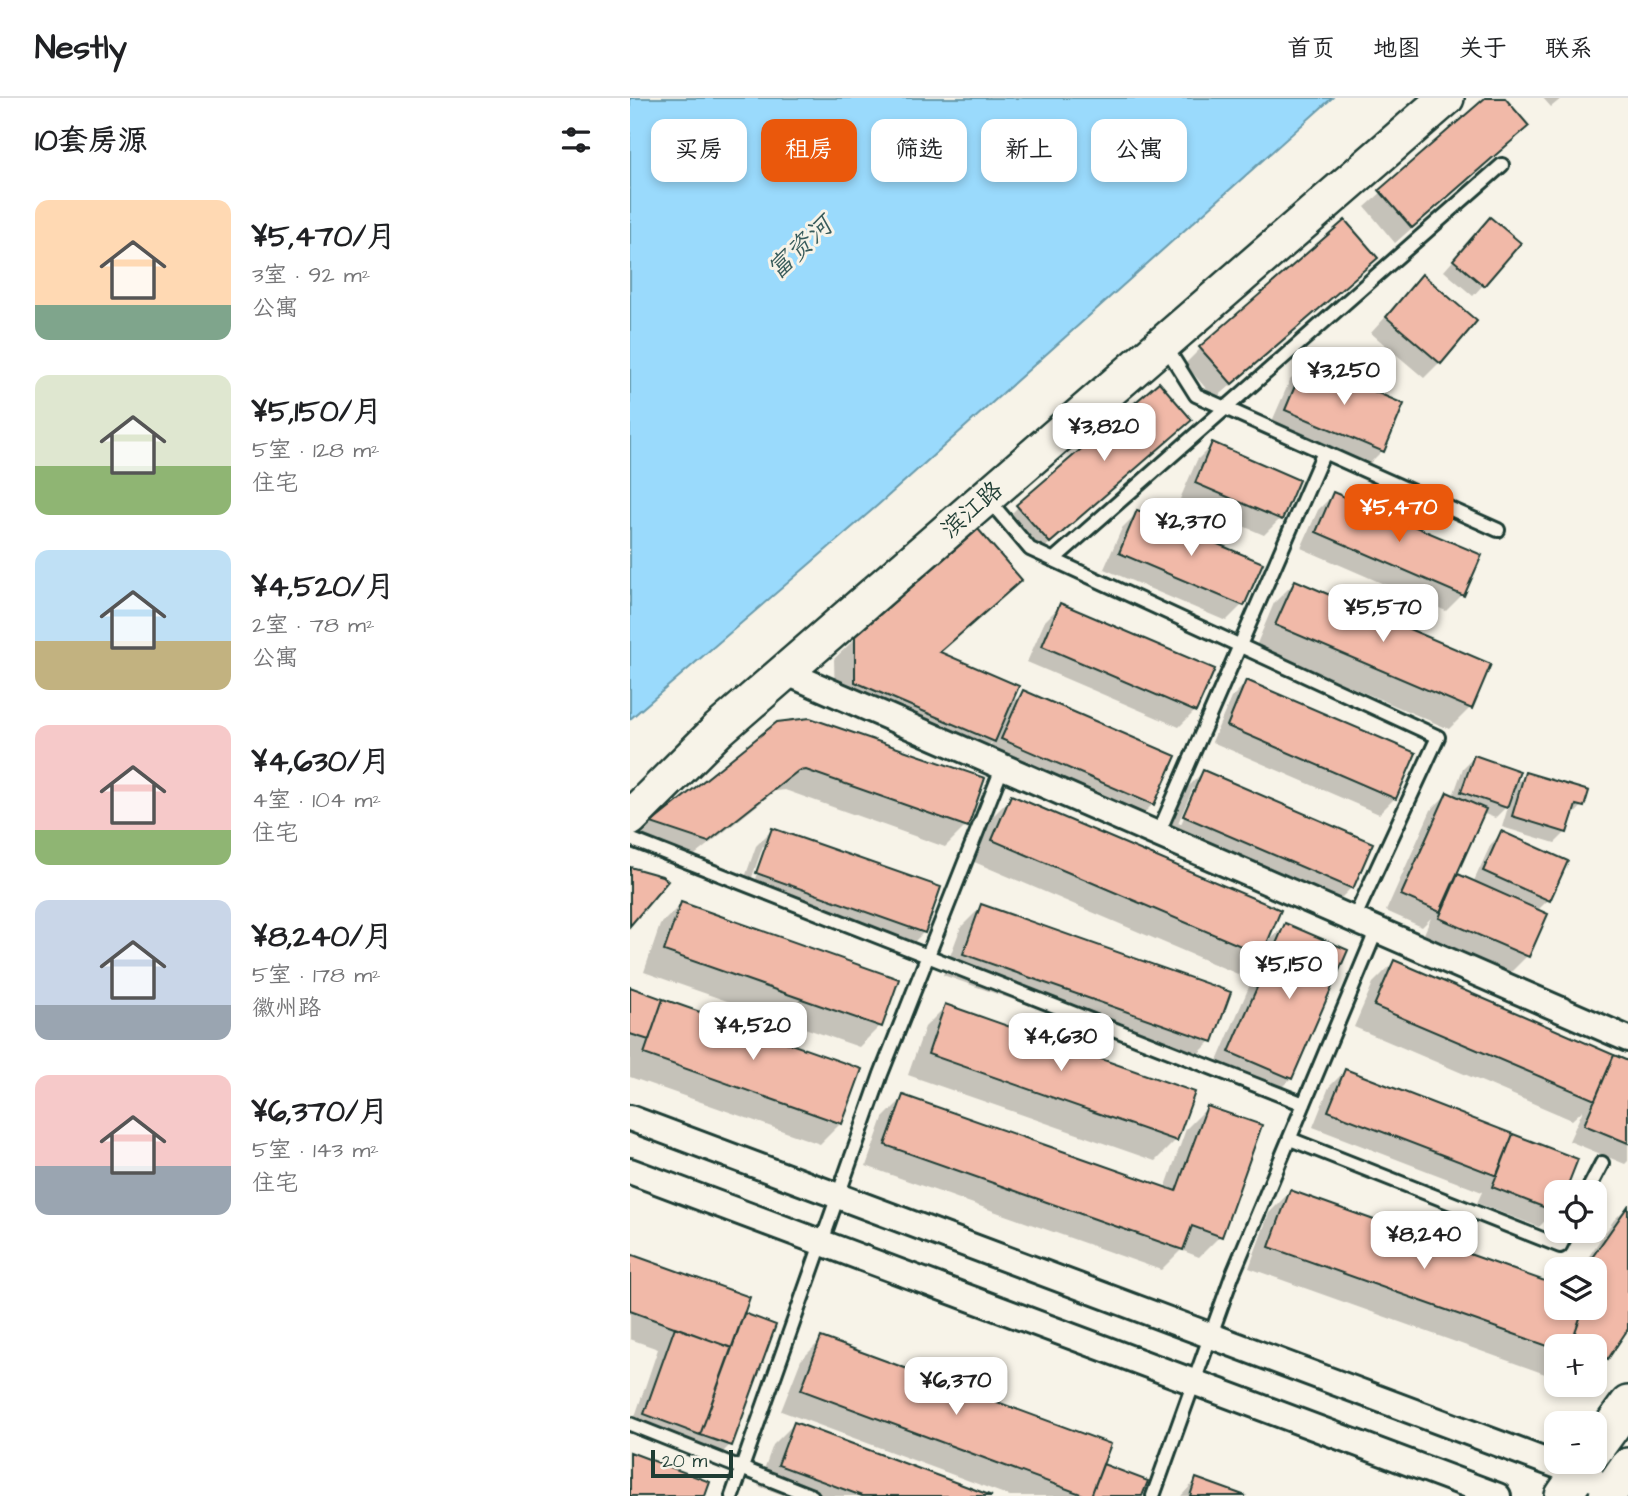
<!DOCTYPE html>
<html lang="zh">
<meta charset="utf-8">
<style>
:root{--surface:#fff;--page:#f6f6f6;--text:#202124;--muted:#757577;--line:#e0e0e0;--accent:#ea580c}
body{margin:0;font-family:"Architects Daughter","LXGW WenKai TC",sans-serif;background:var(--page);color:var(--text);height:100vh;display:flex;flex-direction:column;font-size:26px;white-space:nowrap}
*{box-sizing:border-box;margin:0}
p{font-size:23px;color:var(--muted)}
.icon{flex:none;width:38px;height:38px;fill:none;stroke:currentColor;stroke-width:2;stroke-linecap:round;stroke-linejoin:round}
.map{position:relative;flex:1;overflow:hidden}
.details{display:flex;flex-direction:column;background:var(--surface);width:630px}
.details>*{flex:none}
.guide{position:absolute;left:21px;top:21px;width:665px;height:63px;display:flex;gap:14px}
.buttons{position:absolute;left:914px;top:1082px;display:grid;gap:14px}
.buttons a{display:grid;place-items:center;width:63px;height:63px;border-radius:14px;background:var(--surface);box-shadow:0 4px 10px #0003;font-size:35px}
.scale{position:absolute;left:21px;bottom:18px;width:82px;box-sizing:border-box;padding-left:7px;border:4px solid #1f3d34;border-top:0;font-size:19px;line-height:24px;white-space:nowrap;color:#1f3d34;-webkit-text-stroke:5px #f7f3e8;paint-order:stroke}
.price{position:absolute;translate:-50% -60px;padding:0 16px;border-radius:14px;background:#fff;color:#222;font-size:23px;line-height:46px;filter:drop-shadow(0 2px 4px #0008)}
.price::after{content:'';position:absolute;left:50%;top:42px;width:21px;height:16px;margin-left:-10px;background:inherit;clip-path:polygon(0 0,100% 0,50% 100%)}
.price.active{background:var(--accent);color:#fff}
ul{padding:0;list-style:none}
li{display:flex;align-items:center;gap:21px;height:175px;padding:0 35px}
li span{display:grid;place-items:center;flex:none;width:196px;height:140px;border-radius:14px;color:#555}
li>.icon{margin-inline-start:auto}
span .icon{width:84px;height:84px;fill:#fffc;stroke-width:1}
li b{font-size:30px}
h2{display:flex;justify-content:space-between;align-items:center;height:84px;padding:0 35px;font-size:30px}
.tag{padding:0 24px;border-radius:14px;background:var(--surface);box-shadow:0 4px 10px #0003;font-size:24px;line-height:63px}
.tag.active{background:var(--accent);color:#fff}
header{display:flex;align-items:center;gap:42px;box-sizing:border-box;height:98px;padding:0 35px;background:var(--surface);border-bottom:2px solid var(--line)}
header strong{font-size:33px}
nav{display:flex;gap:38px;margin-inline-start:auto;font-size:24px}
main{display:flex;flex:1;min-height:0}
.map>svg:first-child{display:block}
.water{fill:#9adafc;stroke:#699bac;stroke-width:2}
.shadow{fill:#0003;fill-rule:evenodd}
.building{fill:#f1b9a8;stroke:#1f3d34;stroke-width:2}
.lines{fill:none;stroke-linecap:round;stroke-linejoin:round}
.lane-casing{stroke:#1f3d34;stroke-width:18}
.street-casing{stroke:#1f3d34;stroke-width:30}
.secondary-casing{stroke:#1f3d34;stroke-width:40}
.lane{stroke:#f7f3e8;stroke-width:12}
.street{stroke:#f7f3e8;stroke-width:24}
.secondary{stroke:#f7f3e8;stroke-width:35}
.labels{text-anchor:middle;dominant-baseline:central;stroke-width:6;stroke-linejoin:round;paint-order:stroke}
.street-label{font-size:24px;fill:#1f3d34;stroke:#f7f3e8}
.water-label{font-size:26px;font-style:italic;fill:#385c5c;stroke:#f7f3e8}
</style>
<header>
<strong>Nestly</strong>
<nav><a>首页</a><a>地图</a><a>关于</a><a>联系</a></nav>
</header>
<main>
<section class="details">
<h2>10套房源<svg class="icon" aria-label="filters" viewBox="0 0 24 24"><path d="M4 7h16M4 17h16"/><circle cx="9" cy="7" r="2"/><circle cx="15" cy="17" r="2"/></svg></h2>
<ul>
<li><span style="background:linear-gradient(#ffd9b3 75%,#7fa58c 0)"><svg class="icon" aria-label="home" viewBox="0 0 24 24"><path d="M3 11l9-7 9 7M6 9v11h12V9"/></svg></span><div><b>¥5,470/月</b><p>3室 · 92 m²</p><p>公寓</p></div></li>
<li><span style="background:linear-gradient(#dfe7d0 65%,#8fb573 0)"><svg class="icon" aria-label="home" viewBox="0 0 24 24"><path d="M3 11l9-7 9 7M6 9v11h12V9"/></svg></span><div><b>¥5,150/月</b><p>5室 · 128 m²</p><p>住宅</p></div></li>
<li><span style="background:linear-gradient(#bfe0f5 65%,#c2b280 0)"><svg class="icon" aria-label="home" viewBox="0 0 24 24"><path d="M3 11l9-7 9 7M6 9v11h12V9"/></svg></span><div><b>¥4,520/月</b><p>2室 · 78 m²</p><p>公寓</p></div></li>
<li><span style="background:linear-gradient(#f6c9c9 75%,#8fb573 0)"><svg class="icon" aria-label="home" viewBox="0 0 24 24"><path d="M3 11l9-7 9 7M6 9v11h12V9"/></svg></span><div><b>¥4,630/月</b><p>4室 · 104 m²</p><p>住宅</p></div></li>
<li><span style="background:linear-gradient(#c9d6e8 75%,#9aa5b1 0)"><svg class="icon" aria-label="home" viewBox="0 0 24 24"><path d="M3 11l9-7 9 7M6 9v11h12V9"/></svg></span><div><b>¥8,240/月</b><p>5室 · 178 m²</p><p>徽州路</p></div></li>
<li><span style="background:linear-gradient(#f6c9c9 65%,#9aa5b1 0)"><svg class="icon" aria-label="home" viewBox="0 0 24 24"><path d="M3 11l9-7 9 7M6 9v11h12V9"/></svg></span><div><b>¥6,370/月</b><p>5室 · 143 m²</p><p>住宅</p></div></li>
</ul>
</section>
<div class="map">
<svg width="998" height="1398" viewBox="0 0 998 1398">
<rect width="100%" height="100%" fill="#f7f3e8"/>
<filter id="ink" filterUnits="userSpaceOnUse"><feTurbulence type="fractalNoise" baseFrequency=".0143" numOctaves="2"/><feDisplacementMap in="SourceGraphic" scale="14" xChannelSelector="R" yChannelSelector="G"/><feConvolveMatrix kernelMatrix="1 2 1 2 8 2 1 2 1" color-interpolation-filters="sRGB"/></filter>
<g filter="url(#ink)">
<!-- water -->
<path class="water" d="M0,0H702L248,407L0,621Z"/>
<!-- shadow -->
<path class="shadow" d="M858,0H873L897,28L765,145L735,109Z
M913,0H932L921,9Z
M850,132L853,187L843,198L814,173Z
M730,176L585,301L555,266L571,250Z
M792,179L810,264L794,280L741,235Z
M676,266L752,353L736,369L640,328L660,282Z
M543,337L403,460L372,425L388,409Z
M583,346L650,421L634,437L550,401L567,362Z
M704,396L832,497L816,513L671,450L688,412Z
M508,414L612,507L596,523L474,471L492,430Z
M390,482L309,555L378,609L393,594L523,706L507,722L357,657L362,644L342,664L205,605L204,561L226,540Z
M665,484L859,567L840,610L819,631L626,548L644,505Z
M431,507L565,613L549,629L397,564L415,523Z
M617,584L765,700L749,716L582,644L601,600Z
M148,625L336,728L315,749L155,692L145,693L56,764L2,746L22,726Z
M844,659L883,689L896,676L952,708L942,719L936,734L925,745L872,729L879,706L865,720L852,715L820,787L829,779L843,785L861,746L872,735L918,802L907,813L916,816L897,858L881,874L794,836L801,820L792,829L756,813L801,712L817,696L823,698L833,670Z
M573,674L721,790L705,806L538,734L557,690ZM563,690H567L551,726L548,725Z
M382,699L634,847L655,827L661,980L645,996L584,970L635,852L610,877L342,763L361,720Z
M142,732L294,834L278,850L111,791L126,748ZM133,748H137L125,784L121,782Z
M51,806L250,928L229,949L14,874L30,827Z
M352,808L581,943L560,964L313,877L331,829Z
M764,864L998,965V1063L995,1066L939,1043L953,1012L942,1022L724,929L743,885Z
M0,891L211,1025L190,1046L0,979Z
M316,908L546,1042L525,1063L278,977L295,929Z
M715,973L926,1094L925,1113L909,1129L847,1105L852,1094L683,1029L699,989Z
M274,999L535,1091L556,1031L577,1010L590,1138L569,1159L551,1152L531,1172L236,1068L253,1020Z
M660,1094L926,1209H964V1171H950L984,1122L998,1108V1228L976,1260L964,1272V1248H926V1265L915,1276L619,1170L639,1115Z
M0,1158L112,1217L100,1347L84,1363L0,1333L28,1251L0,1241Z
M192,1241L471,1367L510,1398H380L151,1313L171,1262Z
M164,1326L357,1398H156L128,1388L143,1347Z
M566,1382L610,1398H551Z"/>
<!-- building -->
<path class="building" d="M855,0H875L899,28L782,130L749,92Z
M860,119L891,145L854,188L823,162Z
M715,122L748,160L602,286L569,249Z
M792,176L847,223L811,266L756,219Z
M675,264L774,306L754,354L655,312Z
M529,284L562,322L420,445L386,407Z
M582,344L669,382L652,422L565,385Z
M703,394L852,457L834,498L686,434Z
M507,412L633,465L614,508L489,455Z
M348,431L392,482L310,554L389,588L365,644L225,584V538Z
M665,482L861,566L842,611L645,527Z
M430,505L585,571L566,614L412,548Z
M616,582L786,655L766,701L597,628Z
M393,592L546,658L524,707L371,641Z
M180,620L355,680L338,729L176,672L168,673L78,744L21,725L147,624Z
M844,657L890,673L877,710L831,694Z
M573,672L743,745L723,791L553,718Z
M895,674L959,693L954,709L946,707L937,735L882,718Z
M817,694L856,711L810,814L771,797Z
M381,697L651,812L632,857L362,742Z
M142,730L311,789L295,835L126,775Z
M871,733L938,763L920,803L853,773Z
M0,769L32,778L38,783L0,828Z
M828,776L918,816L899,859L809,820Z
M51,804L269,881L252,929L34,853Z
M351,806L601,894L583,944L333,856Z
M655,825L718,852L662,981L599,954Z
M764,862L984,957L965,1002L744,908Z
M0,889L33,901L19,942L0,936Z
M33,901L232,971L212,1026L14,956Z
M315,906L565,994L547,1043L298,956Z
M984,957L998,963V1045L954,1027Z
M715,971L883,1036L867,1078L698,1013Z
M273,997L546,1093L577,1008L632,1027L592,1139L562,1128L553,1152L255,1047Z
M883,1036L948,1061L935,1094H926V1114L862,1089Z
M660,1092L926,1187V1209H954L940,1248H926V1251L639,1149Z
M998,1108V1231L978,1261L964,1251V1248H959L944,1237L954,1209H964V1171H954Z
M0,1156L120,1199L102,1250L0,1213Z
M114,1215L146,1227L102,1348L70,1337Z
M45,1229L102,1250L70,1337L14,1316Z
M191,1239L481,1346L461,1398H456L171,1292Z
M164,1324L362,1398H232L148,1367Z
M0,1354L80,1384L75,1398H0Z
M473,1366L518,1383L512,1398H461Z
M566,1380L616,1398H560Z"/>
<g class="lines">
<defs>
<path id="lane" d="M534,246L566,297L868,432
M357,400L400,451L808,639L724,821
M423,462L872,67
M528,736L694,354
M0,741L674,1006
M660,1041L930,1148L938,1132
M957,1094L972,1065
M0,1326L182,1398
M102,1398L251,976L373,668
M523,1398L602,1178L747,831"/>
<path id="street" d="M155,574L998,941
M0,1020L963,1381
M0,1073L868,1398"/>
<path id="secondary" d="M0,720L88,632L816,0
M964,1353L998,1306
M933,1398L957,1363
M977,1398L998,1368"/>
</defs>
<!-- lane casing -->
<use href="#lane" class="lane-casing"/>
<!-- street casing -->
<use href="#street" class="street-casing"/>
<!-- secondary casing -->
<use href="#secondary" class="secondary-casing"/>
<!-- lane -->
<use href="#lane" class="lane"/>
<!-- street -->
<use href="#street" class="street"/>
<!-- secondary -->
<use href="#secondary" class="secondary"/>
</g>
</g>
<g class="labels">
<!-- street labels -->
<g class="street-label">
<text transform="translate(342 412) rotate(-41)">滨江路</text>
</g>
<!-- water labels -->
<g class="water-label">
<text transform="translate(170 150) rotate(-43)">富资河</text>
</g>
</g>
</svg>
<div class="buttons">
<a><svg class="icon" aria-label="locate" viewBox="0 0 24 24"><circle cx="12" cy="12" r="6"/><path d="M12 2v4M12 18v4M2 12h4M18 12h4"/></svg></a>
<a><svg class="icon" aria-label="layers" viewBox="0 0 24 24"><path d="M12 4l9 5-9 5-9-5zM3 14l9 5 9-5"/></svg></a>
<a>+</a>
<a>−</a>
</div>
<div class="scale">20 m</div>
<b class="price" style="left:714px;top:309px">¥3,250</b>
<b class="price" style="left:474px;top:365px">¥3,820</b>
<b class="price active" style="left:769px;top:446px">¥5,470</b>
<b class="price" style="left:561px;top:460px">¥2,370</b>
<b class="price" style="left:753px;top:546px">¥5,570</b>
<b class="price" style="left:659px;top:903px">¥5,150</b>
<b class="price" style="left:123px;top:964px">¥4,520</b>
<b class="price" style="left:431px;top:975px">¥4,630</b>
<b class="price" style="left:794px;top:1173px">¥8,240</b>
<b class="price" style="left:326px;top:1319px">¥6,370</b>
<div class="guide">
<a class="tag">买房</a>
<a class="tag active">租房</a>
<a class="tag">筛选</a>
<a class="tag">新上</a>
<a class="tag">公寓</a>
</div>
</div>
</main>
